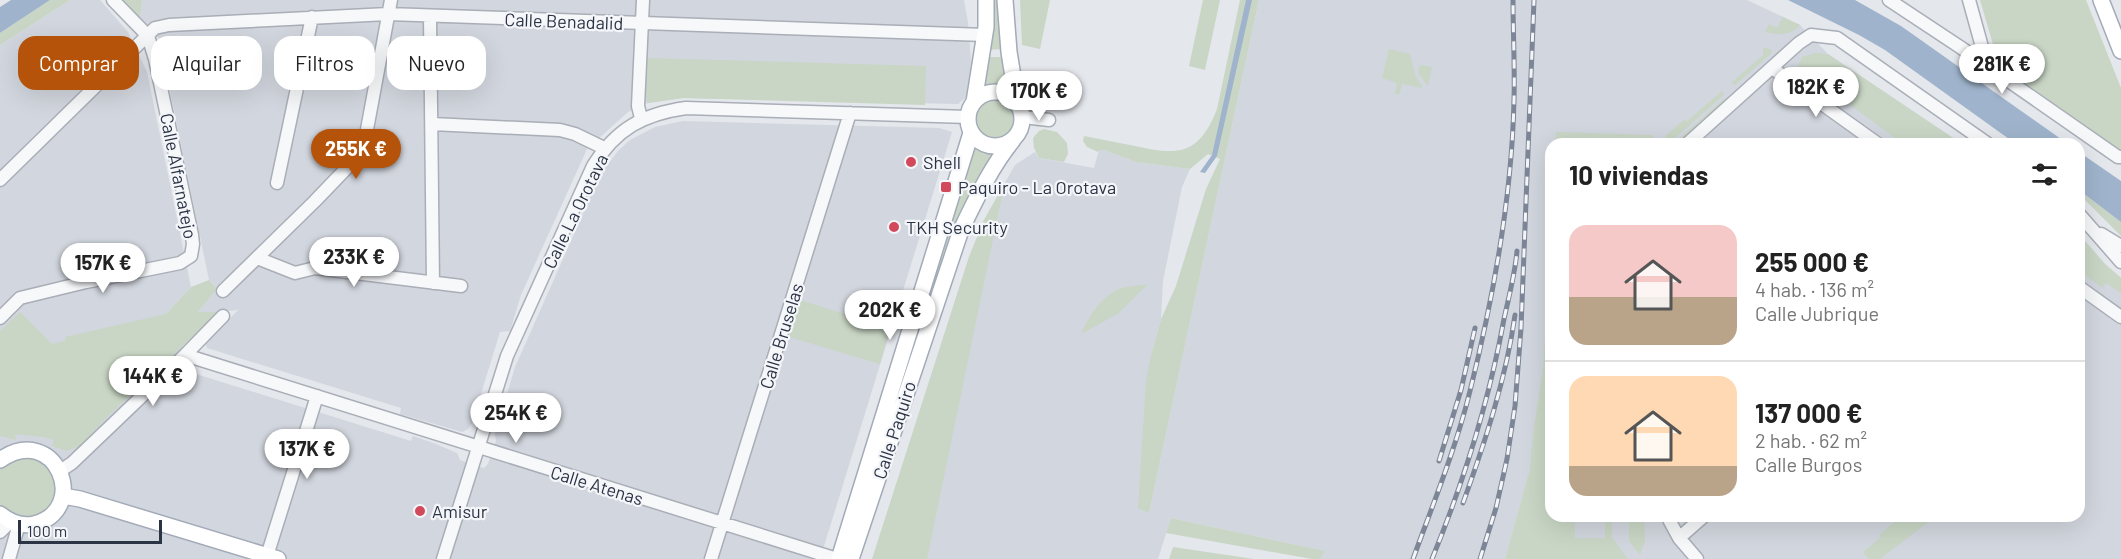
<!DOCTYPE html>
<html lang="es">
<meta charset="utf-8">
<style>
:root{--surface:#fff;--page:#f6f6f6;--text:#222;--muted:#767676;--line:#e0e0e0;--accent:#b45309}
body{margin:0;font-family:Barlow,sans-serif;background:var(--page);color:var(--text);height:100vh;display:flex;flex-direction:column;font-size:22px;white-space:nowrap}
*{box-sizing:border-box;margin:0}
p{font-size:20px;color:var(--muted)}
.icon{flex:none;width:33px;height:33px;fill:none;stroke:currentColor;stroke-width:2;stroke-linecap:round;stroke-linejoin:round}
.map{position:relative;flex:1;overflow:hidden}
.drawer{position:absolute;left:1545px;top:138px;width:540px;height:384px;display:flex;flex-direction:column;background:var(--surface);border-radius:18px;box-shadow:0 6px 24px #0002}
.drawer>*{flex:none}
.top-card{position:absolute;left:18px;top:36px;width:570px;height:54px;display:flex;gap:12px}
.scale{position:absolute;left:18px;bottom:15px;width:144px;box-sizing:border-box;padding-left:6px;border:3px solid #2b3445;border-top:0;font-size:16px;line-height:21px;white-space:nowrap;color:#2b3445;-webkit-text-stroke:4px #f4f6f9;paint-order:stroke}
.price{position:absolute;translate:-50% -51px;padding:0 14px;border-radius:21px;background:#fff;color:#222;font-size:20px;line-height:39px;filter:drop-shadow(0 2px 3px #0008)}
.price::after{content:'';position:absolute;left:50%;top:36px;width:18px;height:14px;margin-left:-9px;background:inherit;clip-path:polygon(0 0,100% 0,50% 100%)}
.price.on{background:var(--accent);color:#fff}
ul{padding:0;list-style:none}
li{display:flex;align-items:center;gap:18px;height:150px;padding:0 24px}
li+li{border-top:2px solid var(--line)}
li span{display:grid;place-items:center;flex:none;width:168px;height:120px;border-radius:18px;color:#555}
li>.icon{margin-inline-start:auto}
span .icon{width:72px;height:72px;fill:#fffc;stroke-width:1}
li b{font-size:26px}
h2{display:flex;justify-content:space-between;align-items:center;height:72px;padding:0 24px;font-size:26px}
.pill{padding:0 21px;border-radius:18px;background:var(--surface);box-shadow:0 6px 24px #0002;font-size:21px;line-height:54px}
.pill.on{background:var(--accent);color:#fff}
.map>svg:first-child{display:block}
.built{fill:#d2d6de}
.green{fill:#c9d6c5}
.water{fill:#9fb4cc}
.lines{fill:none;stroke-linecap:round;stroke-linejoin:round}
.minor-casing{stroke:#a9aeb7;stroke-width:15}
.major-casing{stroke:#a3abb8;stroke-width:18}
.minor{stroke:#f7f8fa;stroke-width:12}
.major{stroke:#fff;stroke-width:15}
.rail-casing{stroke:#7d8696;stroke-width:5}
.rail{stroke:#f4f6f9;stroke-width:3;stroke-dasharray:9;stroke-linecap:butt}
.poi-dot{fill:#d1495b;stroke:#f4f6f9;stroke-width:2}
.labels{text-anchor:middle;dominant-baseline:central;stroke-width:4.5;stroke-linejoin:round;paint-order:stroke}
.street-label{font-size:18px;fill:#2b3445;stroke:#f4f6f9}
.poi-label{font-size:18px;fill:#2b3445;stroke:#f4f6f9;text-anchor:start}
</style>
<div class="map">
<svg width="2121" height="559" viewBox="0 0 2121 559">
<rect width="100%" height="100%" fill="#e4e7ec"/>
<!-- built -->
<path class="built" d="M70,0H100L128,32L147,72L191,287L166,314L196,374L411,441L413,436L436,444L457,453L460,460L484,468L488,464L496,441L495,434L515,367L563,259L600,175L618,151L630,140L655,127L683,121L939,128L952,132L820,559H0V45Z
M142,0H964L968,22L971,62L966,97L958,104L683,98L648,103L628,112L587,149L521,295L510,331L500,332L472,423L468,429L462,432L400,414L401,408L207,348L206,344L238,310L200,314L198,312L217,289L209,280L159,38L140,19Z
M1259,0H1747L1800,25L1828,54L1962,144H1551V516H2079V234L2105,264L2121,278V559H1533L1530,471L1505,559H1320L1324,551L1171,518L1158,559H889L874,554L969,257L984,220L1015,165L1035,152L1039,158L1094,168L1099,150H1104L1136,162L1190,169L1182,187L1163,281L1161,319L1151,355L1149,513Z"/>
<!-- green -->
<path class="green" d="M50,0H70L0,45V33Z
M123,0H142L140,19Z
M990,0H998L1002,49L987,50Z
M1020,0H1050L1040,49L1022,45Z
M1203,0H1220L1205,70L1189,66Z
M1240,0H1259L1149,513L1138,508L1146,381L1151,355L1161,319L1176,286L1206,189L1220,159L1208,154L1190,169L1136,162L1104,150H1099L1098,152L1087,147L1083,141L1084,136C1101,139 1118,143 1135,146C1179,156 1199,155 1217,109Z
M1980,0H2086L2121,88V151L1999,65Z
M1783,17L1800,25C1791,36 1778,35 1765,32L1769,24L1777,28Z
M1763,47L1772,50L1771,54L1735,85L1731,83L1763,55Z
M1389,49L1410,54L1415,75L1423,88L1402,84L1399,95L1395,94L1397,83L1382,78Z
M1816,53L1828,54L1962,144H1903L1798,66L1802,57Z
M986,57H1002L1009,87L993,84L983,86Z
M647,58L926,66L925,105L683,98L648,103L645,96Z
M1421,65L1432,67L1428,86L1418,73L1419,67Z
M1722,91L1724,95L1668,144H1666L1665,136L1684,120L1687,121Z
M975 119a21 21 0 1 1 42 0a21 21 0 1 1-42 0Z
M1725,98L1726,101L1677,144H1673Z
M1044,129L1057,132L1067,143L1068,154L1064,162L1039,158L1034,148L1033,138L1039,131Z
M1556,132L1653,135L1654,144H1555Z
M972,144L981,151L996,154L958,225L950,222Z
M1001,190L1003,191L927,559H872L969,257L984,220Z
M2079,190L2121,222V236L2079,194Z
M1551,228V516H1575V538H1605V516H1612V537L1628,559H1505L1530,469L1534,427L1543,370Z
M948,229L956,231L890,432L885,430Z
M2079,234L2105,264L2121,278V293L2106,283L2103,288L2079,271Z
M209,280L217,289L198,312H219L106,418L80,446L67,451L52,446L54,440L43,437L15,434L16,440L0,436V331L20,312L52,344L65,341V337L166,314L191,287Z
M1148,284L1119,313L1081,334C1088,318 1099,300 1115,291C1123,286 1138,286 1148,284Z
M800,300L890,328L880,364L789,337Z
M26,455L46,462L59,484L51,509L28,520L4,511L0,506V469L6,462Z
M1629,516H1644L1645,541L1640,555L1629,541Z
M1902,516H1936L1880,559H1869L1863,552L1880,538L1879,535Z
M1171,518L1325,551L1320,559H1312L1166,533Z
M1173,547L1254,559H1169Z"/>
<!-- water -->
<path class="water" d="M11,0H50L0,33V7Z
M1246,0H1252L1217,156L1205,173L1200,172L1212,155Z
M1788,0H1855L1901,26L2068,144H2016L1885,50L1859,35Z
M2079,152L2121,181V222L2079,190Z"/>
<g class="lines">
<defs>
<path id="minor" d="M1889,0L1960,47L2118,157H2121
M1969,0L1987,65
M430,16L433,283
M1772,68L1878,144
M1023,117L1049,120
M641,118L638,106L643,0
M432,124L560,130L575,134L604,148
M1687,144L1799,43L1811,35L1837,38L1988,144
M0,180L155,28L169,25L388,14L985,35
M277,183L312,17
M2079,214L2121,262
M2101,234L2121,246
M257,258L295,273L315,268L461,286
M2079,287L2121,317
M223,291L315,201L363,151L391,0
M0,318L20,298L86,282L180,263L191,256L193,244L192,235L155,59L148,36L113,0
M185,355L837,559
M60,471L72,463L185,355L223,316
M1667,516L1679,538L1697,559
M0,532L10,522
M1679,538L1704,516
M267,556L317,396
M9,559L19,524
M443,559L507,356L593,166C616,129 643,114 686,108L968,117
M711,559L850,113"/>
<path id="major" d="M1005,0L1009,52L1017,101
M2101,0L2121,51
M968 119a27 27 0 1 1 54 0a27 27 0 1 1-54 0Z
M974,102L986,27V0
M0,460C56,421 91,510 34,524C21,527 10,522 0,514
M63,496L80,499L278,559
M839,559L971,133
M851,559L961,230C976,199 991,167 1013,140"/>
</defs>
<!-- minor casing -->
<use href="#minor" class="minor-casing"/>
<!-- major casing -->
<use href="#major" class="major-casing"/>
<!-- minor -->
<use href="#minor" class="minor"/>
<!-- major -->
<use href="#major" class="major"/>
<defs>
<path id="rail" d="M1439,461L1461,390L1475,328
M1463,503C1485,442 1506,379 1515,315
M1413,559C1433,504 1456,448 1470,391C1493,299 1512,196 1514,100C1515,67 1513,33 1513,0
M1432,559C1464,481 1489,401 1504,319C1509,296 1515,274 1517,251
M1480,559L1496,508L1507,459L1515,406L1521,328L1534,0"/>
</defs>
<!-- rail casing -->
<use href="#rail" class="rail-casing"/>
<!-- rail -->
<use href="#rail" class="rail"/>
</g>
<!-- markers -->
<g class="poi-dot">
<circle cx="911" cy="162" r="6"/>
<rect x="940" y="181" width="12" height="12" rx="3"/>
<circle cx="894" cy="227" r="6"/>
<circle cx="420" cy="511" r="6"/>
</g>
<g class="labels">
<!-- street labels -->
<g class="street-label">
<text transform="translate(564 21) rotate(2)">Calle Benadalid</text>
<text transform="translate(179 176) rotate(79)">Calle Alfarnatejo</text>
<text transform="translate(575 211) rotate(-64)">Calle La Orotava</text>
<text transform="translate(781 336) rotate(-73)">Calle Bruselas</text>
<text transform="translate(894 430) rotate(-72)">Calle Paquiro</text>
<text transform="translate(597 485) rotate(17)">Calle Atenas</text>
</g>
<!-- poi labels -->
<g class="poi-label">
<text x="923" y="162">Shell</text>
<text x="958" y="187">Paquiro - La Orotava</text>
<text x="906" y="227">TKH Security</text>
<text x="432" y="511">Amisur</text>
</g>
</g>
</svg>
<div class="scale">100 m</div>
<b class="price" style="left:2002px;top:95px">281K €</b>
<b class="price" style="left:1816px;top:118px">182K €</b>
<b class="price" style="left:1039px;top:122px">170K €</b>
<b class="price on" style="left:356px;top:180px">255K €</b>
<b class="price" style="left:354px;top:288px">233K €</b>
<b class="price" style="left:103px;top:294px">157K €</b>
<b class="price" style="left:890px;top:341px">202K €</b>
<b class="price" style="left:153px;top:407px">144K €</b>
<b class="price" style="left:516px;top:444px">254K €</b>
<b class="price" style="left:307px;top:480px">137K €</b>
<div class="top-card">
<a class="pill on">Comprar</a>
<a class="pill">Alquilar</a>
<a class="pill">Filtros</a>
<a class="pill">Nuevo</a>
</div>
<section class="drawer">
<h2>10 viviendas<svg class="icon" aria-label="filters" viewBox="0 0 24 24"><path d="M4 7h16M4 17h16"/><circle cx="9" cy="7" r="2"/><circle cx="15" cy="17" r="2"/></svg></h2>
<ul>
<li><span style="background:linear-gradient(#f6c9c9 60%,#b9a48a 0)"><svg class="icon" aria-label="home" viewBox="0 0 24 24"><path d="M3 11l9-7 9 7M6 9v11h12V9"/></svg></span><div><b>255 000 €</b><p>4 hab. · 136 m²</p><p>Calle Jubrique</p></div></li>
<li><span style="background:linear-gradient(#ffd9b3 75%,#b9a48a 0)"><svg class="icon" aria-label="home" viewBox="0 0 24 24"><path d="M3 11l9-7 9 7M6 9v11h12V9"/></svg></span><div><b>137 000 €</b><p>2 hab. · 62 m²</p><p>Calle Burgos</p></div></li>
</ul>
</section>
</div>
